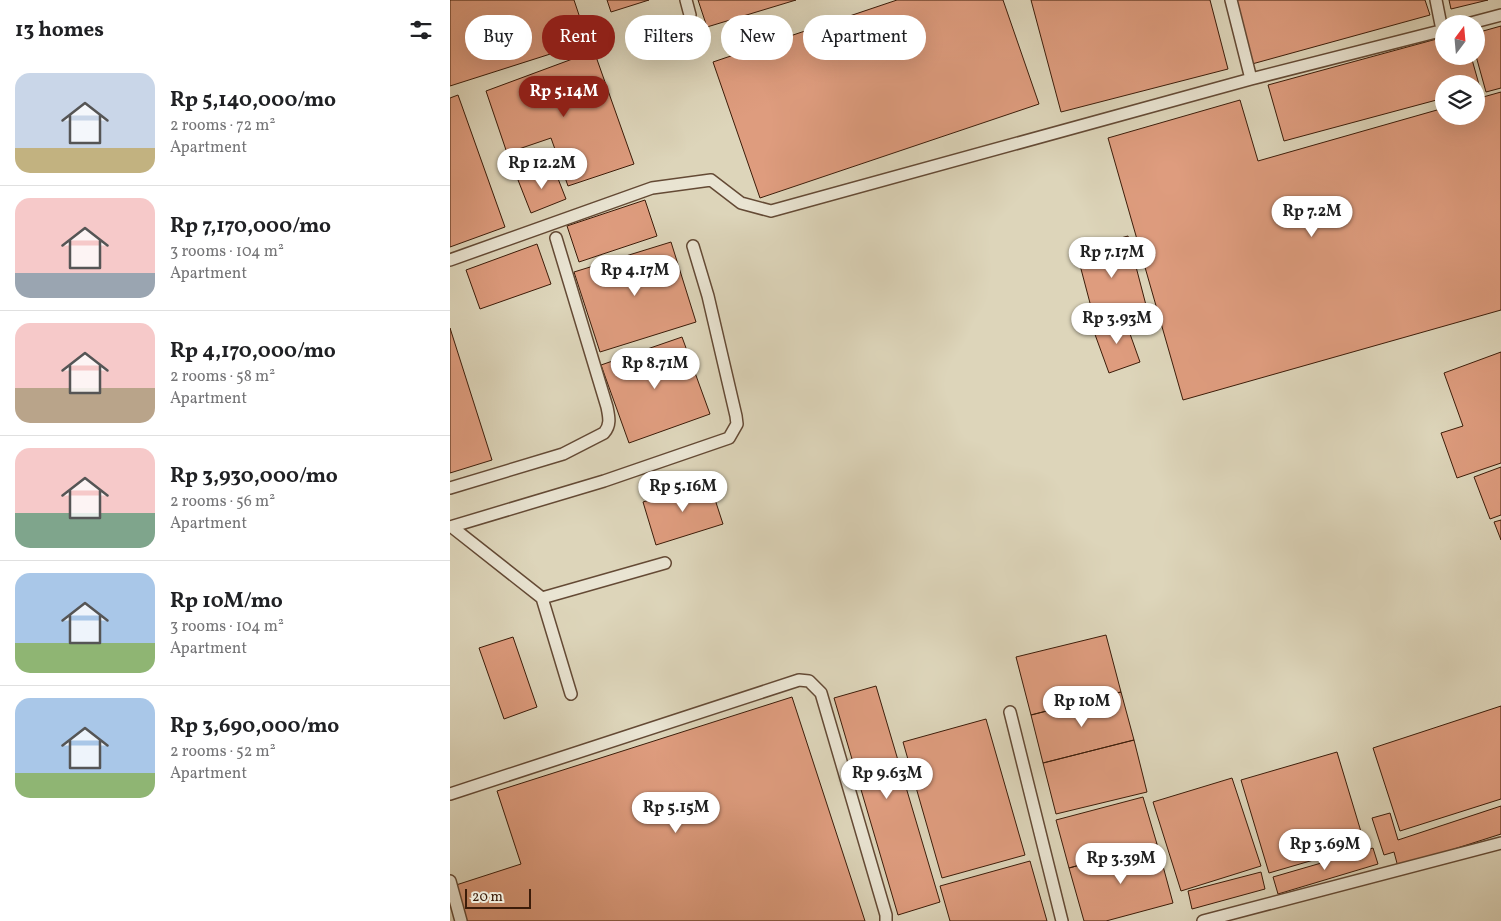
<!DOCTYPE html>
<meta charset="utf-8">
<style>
:root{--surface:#fff;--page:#f6f6f6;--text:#202124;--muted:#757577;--line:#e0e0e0;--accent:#8f2418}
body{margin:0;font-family:Vollkorn,serif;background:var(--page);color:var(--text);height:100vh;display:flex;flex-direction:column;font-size:19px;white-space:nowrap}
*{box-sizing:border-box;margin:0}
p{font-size:16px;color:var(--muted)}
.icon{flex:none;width:28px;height:28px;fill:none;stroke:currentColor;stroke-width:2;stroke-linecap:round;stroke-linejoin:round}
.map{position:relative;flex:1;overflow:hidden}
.details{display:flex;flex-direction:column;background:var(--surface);width:450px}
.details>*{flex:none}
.hud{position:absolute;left:15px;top:15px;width:475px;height:45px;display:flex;gap:10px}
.needle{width:32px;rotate:16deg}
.tools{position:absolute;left:985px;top:15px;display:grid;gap:10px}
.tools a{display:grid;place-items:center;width:50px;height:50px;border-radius:50%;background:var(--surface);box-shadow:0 5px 20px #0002;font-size:25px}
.scale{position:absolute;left:15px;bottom:12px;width:66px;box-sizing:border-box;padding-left:5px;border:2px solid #3c1c09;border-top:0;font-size:14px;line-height:18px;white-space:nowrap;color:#3c1c09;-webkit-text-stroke:4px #e9e4d2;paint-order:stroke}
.price{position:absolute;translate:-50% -42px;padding:0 11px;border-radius:18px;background:#fff;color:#222;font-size:16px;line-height:32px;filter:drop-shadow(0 1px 2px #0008)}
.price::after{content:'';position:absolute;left:50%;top:30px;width:15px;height:11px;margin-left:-8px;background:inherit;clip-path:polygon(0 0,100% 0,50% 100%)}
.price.selected{background:var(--accent);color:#fff}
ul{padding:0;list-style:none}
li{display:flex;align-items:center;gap:15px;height:125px;padding:0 15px}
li+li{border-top:1px solid var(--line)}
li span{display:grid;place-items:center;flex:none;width:140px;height:100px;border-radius:15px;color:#555}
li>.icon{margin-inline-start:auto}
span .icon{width:60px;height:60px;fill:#fffc;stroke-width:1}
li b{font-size:21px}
h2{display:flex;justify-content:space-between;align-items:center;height:60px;padding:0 15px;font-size:21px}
.tag{padding:0 18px;border-radius:22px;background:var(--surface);box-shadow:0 5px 20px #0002;font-size:18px;line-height:45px}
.tag.selected{background:var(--accent);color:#fff}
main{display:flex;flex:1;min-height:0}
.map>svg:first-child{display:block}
.building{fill:#de9c7e;stroke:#3c1c09}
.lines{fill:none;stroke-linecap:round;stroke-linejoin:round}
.lane-casing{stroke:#644a35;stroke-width:14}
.lane{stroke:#e9e4d2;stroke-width:11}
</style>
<main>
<section class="details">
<h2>13 homes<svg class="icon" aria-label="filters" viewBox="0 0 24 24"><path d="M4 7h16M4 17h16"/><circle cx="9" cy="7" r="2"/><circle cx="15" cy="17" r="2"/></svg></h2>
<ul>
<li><span style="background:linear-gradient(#c9d6e8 75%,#c2b280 0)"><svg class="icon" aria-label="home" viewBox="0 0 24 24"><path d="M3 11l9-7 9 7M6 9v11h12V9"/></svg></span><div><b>Rp 5,140,000/mo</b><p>2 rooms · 72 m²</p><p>Apartment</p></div></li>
<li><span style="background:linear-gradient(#f6c9c9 75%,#9aa5b1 0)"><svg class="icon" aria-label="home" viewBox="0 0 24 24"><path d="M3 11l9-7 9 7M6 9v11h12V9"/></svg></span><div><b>Rp 7,170,000/mo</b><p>3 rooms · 104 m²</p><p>Apartment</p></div></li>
<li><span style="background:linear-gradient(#f6c9c9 65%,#b9a48a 0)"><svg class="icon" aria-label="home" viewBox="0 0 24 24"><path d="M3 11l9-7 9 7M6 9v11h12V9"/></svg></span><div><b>Rp 4,170,000/mo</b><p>2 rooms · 58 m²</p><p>Apartment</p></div></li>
<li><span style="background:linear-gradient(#f6c9c9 65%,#7fa58c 0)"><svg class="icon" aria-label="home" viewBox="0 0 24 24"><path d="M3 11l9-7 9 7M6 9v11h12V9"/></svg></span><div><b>Rp 3,930,000/mo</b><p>2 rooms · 56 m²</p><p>Apartment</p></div></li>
<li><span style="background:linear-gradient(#a9c7e8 70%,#8fb573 0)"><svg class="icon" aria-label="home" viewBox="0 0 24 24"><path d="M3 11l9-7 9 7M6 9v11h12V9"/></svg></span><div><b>Rp 10M/mo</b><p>3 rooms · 104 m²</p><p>Apartment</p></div></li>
<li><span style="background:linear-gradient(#a9c7e8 75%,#8fb573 0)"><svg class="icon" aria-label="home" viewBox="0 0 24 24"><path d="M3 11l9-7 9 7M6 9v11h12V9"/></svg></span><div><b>Rp 3,690,000/mo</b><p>2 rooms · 52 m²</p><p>Apartment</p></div></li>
</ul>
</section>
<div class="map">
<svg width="1051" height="921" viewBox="0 0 1051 921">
<rect width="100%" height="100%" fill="#ddd5ba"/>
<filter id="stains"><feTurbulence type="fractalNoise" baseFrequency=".004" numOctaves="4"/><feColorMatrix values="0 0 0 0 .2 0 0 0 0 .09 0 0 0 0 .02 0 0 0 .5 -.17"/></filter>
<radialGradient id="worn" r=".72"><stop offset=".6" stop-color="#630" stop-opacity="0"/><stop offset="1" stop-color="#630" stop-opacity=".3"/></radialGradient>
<!-- building -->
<path class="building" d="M0,0H124L138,42L0,86Z
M157,0H199L161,12Z
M248,0H346L257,27Z
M447,0H553L589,104L310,198L263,62Z
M581,0H760L778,69L611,112Z
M784,0H975L980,15L802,64Z
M999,0H1038L1001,9Z
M1051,26V88L1036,92L1026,56V33Z
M994,37V56H1021L1030,88L1026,89V84H994V98L834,141L818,85Z
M144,51L184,164L118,186L101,138L57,153L36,91Z
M1051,92V310L733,400L658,138L790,100L808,161L994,108V116H1026V99Z
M8,95L55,227L0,247V98Z
M103,166L116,199L81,213L68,180Z
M195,200L207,236L129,262L117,226Z
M678,236L697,309L645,322L626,250Z
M221,242L246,322L150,352L124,272Z
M87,244L101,284L30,309L16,270Z
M674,317L690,362L659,373L643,329Z
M0,328L42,460L0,473Z
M232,337L260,414L179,443L151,365Z
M1051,352V463L1007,478L991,433L1013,426L994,373Z
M1051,467V515L1040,519L1024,477Z
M259,481L273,524L206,545L193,502Z
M1051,520V540L1044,522Z
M656,635L671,692L581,715L566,657Z
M63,637L87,707L54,719L29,648Z
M426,686L490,902L448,915L384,698Z
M671,692L684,740L593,763L581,715Z
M342,697L415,921H14L3,886L71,864L47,791Z
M1051,706V799L950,831L923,748Z
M536,719L575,855L492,878L453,742Z
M684,740L697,792L606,814L593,763Z
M887,752L915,845L819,873L791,780Z
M782,778L811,866L731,891L703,802Z
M693,797L707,844L619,868L606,820Z
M1051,806V834L948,867L944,852L934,855L922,818L940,813L948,840Z
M707,844L723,903L656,921H634L619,868Z
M923,848L928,864L828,894L823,877Z
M580,861L597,921H500L490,886Z
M811,872L815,889L742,909L738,891Z"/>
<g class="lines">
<defs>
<path id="lane" d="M236,0L240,15
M781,0L801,79
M986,0L992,30
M1017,24L1051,15
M0,260L202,188L261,180L291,203L321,211L801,79L994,30
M0,488L113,454L154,433C161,425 159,417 157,407L106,238
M0,527L154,481L279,438L287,424L286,416L258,296L243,246
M2,527L92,598L121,694
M92,598L215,563
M560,712L612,921
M0,794L349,680L359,681L371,693L436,915V921
M0,881L11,921
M753,921L1051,843"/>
</defs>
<!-- lane casing -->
<use href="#lane" class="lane-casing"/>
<!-- lane -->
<use href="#lane" class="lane"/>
</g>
<rect width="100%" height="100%" filter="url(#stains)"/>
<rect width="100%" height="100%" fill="url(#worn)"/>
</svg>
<div class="tools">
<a><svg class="needle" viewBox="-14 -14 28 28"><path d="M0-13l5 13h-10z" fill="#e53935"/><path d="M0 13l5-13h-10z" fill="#757577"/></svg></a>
<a><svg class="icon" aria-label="layers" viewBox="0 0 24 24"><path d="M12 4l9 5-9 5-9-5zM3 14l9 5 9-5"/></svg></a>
</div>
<div class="scale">20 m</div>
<b class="price selected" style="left:114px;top:118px">Rp 5.14M</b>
<b class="price" style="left:92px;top:190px">Rp 12.2M</b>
<b class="price" style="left:862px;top:238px">Rp 7.2M</b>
<b class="price" style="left:662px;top:279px">Rp 7.17M</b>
<b class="price" style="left:185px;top:297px">Rp 4.17M</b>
<b class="price" style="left:667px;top:345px">Rp 3.93M</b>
<b class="price" style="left:205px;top:390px">Rp 8.71M</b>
<b class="price" style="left:233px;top:513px">Rp 5.16M</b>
<b class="price" style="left:632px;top:728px">Rp 10M</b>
<b class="price" style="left:437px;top:800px">Rp 9.63M</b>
<b class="price" style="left:226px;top:834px">Rp 5.15M</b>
<b class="price" style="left:875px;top:871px">Rp 3.69M</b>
<b class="price" style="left:671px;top:885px">Rp 3.39M</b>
<div class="hud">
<a class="tag">Buy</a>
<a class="tag selected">Rent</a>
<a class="tag">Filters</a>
<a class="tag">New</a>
<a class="tag">Apartment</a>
</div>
</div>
</main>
